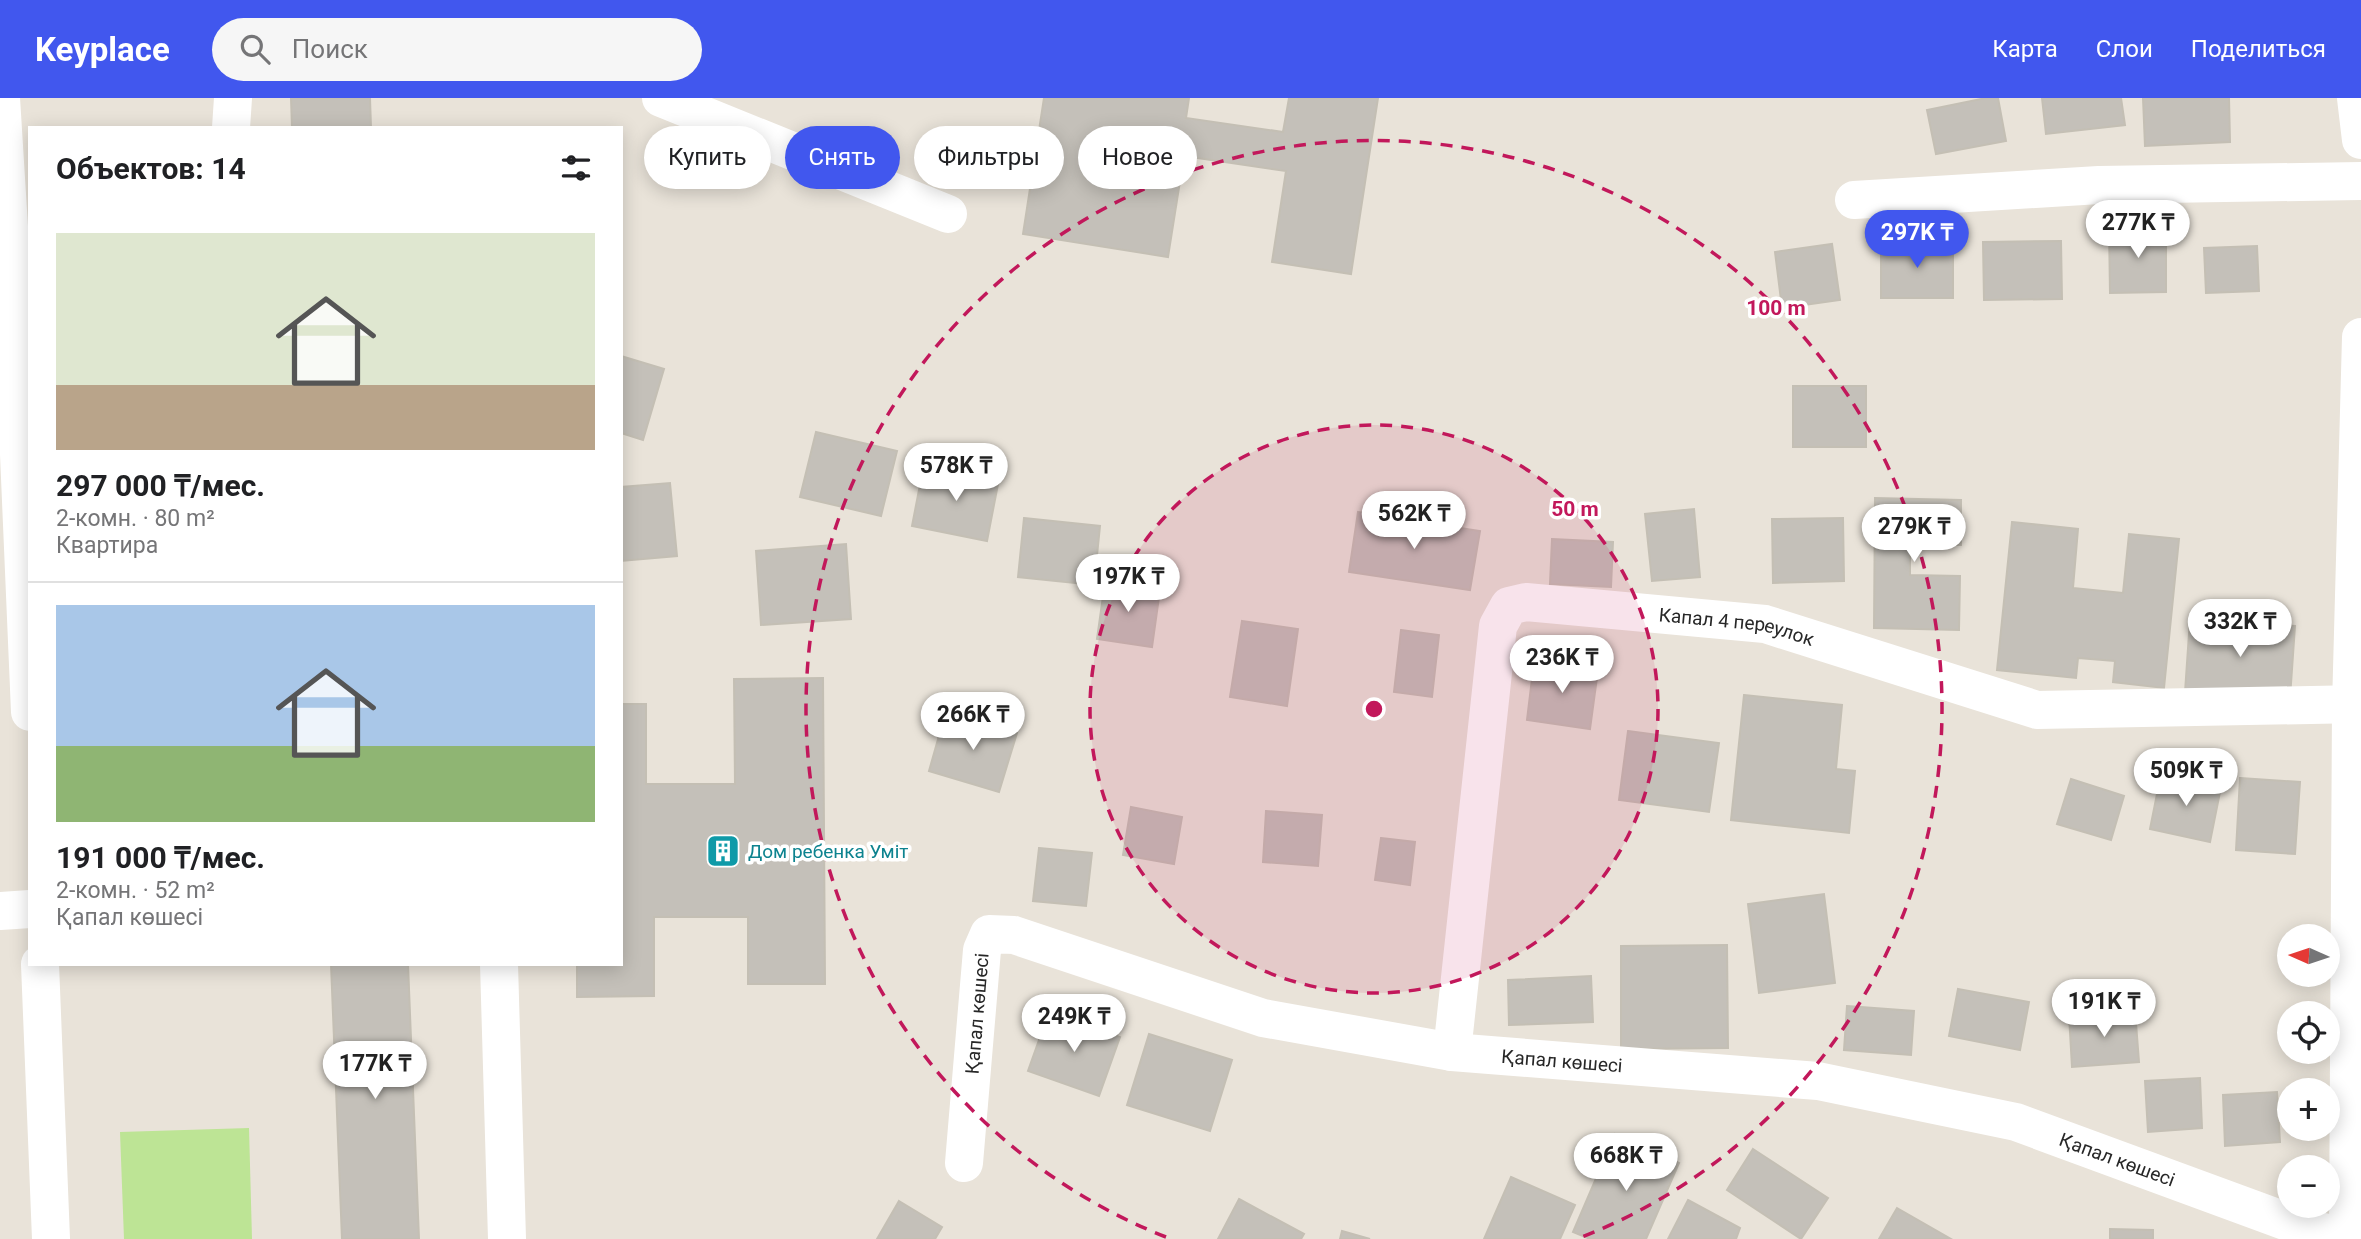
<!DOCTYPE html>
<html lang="ru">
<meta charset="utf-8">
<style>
:root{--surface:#fff;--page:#f6f6f6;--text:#202124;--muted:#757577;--line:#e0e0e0;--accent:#4157ee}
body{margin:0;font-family:Roboto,sans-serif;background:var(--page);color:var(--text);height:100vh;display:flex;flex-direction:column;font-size:26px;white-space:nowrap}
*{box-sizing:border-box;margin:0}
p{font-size:23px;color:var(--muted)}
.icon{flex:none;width:38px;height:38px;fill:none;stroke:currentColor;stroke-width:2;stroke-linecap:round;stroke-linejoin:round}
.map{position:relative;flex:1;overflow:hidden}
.side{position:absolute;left:28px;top:28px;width:595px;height:840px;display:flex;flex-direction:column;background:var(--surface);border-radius:0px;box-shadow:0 4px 18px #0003}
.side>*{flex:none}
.banner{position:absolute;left:644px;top:28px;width:665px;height:63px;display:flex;gap:14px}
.needle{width:46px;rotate:273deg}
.controls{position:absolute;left:2277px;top:826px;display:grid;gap:14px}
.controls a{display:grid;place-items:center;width:63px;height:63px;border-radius:50%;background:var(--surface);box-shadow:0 4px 18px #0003;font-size:35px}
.price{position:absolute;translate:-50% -60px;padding:0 16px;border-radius:24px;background:#fff;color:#222;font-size:23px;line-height:46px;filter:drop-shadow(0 2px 4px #0008)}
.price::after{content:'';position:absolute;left:50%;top:42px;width:21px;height:16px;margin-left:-10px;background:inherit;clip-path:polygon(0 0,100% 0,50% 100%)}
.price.active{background:var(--accent);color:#fff}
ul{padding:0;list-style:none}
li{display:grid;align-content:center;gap:14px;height:371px;padding:0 28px}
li+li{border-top:2px solid var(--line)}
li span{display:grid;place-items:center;height:217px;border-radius:0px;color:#555}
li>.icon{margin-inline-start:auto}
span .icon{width:126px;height:126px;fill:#fffc;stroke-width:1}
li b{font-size:30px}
h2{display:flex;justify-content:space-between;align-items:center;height:84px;padding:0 28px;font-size:30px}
.chip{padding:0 24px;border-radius:32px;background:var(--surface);box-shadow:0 4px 18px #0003;font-size:24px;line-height:63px}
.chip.active{background:var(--accent);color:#fff}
header{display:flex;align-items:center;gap:42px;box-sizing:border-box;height:98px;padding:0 35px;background:var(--accent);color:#fff}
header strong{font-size:33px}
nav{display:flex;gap:38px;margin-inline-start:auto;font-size:24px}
.search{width:490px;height:63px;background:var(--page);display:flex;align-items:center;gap:18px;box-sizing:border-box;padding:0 24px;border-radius:38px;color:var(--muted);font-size:26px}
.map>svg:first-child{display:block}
.pitch{fill:#bde495}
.building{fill:#c4c0b9;stroke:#c4bfb4;stroke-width:2}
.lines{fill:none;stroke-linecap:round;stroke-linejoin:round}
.minor{stroke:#fff;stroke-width:38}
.ring{fill:none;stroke:#c2185b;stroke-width:3.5;stroke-dasharray:12 9}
.labels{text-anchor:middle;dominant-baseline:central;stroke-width:7;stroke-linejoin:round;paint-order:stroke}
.street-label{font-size:19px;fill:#272727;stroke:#fff}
.culture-label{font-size:19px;fill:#0d838f;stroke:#fff;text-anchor:start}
.centre{fill:#c2185b;stroke:#fff;stroke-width:3.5}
.ring-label{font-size:21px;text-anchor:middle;font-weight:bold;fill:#c2185b;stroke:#fff;stroke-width:7;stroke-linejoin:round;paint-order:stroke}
</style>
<header>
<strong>Keyplace</strong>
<div class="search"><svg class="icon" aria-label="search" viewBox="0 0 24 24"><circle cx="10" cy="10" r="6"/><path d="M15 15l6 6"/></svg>Поиск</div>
<nav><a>Карта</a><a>Слои</a><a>Поделиться</a></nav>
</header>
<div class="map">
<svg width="2361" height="1141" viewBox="0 0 2361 1141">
<rect width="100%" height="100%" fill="#e9e3d9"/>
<!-- pitch -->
<path class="pitch" d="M249,1030L252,1141H124L120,1034Z"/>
<!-- building -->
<path class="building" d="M291,0H370L371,30H292Z
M1044,0H1189L1186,20L1283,34L1289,0H1378L1351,176L1272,164L1286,73L1184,58L1168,159L1023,136Z
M1986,0H1998L2006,43L1936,56L1927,12Z
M2042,0H2121L2125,27L2046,36Z
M2143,0H2229L2230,44L2145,48Z
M2109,130H2166V194L2110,195Z
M2061,143L2062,201L1984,202L1983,144Z
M1881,145H1953V200H1881Z
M1832,146L1840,202L1782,210L1775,154Z
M2257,148L2259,193L2206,195L2204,150Z
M621,258L664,271L643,342L621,335Z
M1793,288H1866V349H1793Z
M816,334L897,353L881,418L800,399Z
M924,366L999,381L987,443L912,428Z
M670,385L677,458L621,463V389Z
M1875,400L1961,402V447L1910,446V477L1960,478L1959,532L1874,530Z
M1694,411L1700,479L1652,483L1645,416Z
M1358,414L1480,433L1470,492L1349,474Z
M1024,420L1100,428L1094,487L1018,479Z
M1843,420L1844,483L1773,485L1772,421Z
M2012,424L2078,431L2073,490L2123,495L2129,436L2179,441L2164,590L2113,584L2115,563L2078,560L2076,580L1997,572Z
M1552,441L1613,444L1611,489L1550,486Z
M846,446L851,521L761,527L756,453Z
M1105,484L1160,492L1152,549L1097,541Z
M2190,521L2295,528L2290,600L2185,594Z
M1242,523L1298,531L1287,608L1230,599Z
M1401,532L1439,537L1432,599L1394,594Z
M1534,564L1598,572L1590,631L1527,622Z
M823,580L825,886H748V819H654V898L577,899V866H621V606H646V686H735L734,581Z
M1744,597L1842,607L1836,671L1855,673L1849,735L1731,722Z
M946,613L1017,635L999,694L929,673Z
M1628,633L1719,645L1709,714L1619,702Z
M2161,676L2221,689L2210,744L2150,731Z
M2240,680L2300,684L2295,756L2236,752Z
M2071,681L2124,698L2111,742L2057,726Z
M1131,709L1182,719L1174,766L1123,757Z
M1266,713L1322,717L1318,768L1263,764Z
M1381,740L1415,744L1410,787L1375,782Z
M1039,750L1092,755L1086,808L1033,803Z
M1824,796L1835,885L1759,895L1748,806Z
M1727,847L1728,950L1621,951V848Z
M331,866H408L419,1141H342Z
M1591,878L1593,924L1509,927L1508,882Z
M1958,891L2029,904L2020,952L1949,938Z
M1847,908L1914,913L1911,957L1844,952Z
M2135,912L2139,964L2072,969L2069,917Z
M1049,914L1120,939L1099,998L1028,973Z
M1149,936L1232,962L1210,1033L1127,1007Z
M2200,980L2202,1030L2148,1034L2145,983Z
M2277,994L2280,1044L2225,1048L2223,997Z
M1615,1036L1679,1065L1646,1141H1590L1573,1134Z
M1753,1051L1828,1100L1801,1141L1727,1092Z
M1511,1079L1575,1107L1560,1141H1484Z
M1239,1101L1304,1136L1301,1141H1218Z
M1688,1102L1740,1130L1736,1141H1668Z
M899,1103L942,1129L935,1141H877Z
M1897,1110L1951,1141H1879Z
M2110,1131L2153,1132V1141H2110Z
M1342,1133L1370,1141H1340Z"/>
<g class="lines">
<!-- minor -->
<g class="minor">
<path d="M1,0L10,145L30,614"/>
<path d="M661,0L948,116"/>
<path d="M2356,0L2361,42"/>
<path d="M231,30L233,0"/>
<path d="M1854,102L2099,87L2361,83"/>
<path d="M0,813L30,811"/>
<path d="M40,866L51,1141"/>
<path d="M499,866L507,1141"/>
<path id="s1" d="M1452,954L1498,528L1509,508L1526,504L1765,526L2037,612L2361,606"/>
<path id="s2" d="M964,1065L982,852L989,836L1014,837L1263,920L1452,954L1818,983L2016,1024L2304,1130L2358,1141"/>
<path d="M2348,1138L2351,608L2361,239"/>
</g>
</g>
<!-- distance rings -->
<circle cx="1374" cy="611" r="284" fill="#c2185b" fill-opacity=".12"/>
<g class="ring">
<circle cx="1374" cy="611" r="284"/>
<path d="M1166 1139A568 568 0 1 1 1582 1139"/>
</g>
<!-- icons -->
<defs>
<symbol id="building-square" viewBox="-11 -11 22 22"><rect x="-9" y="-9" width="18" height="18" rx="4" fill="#0f9aa8" stroke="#fff"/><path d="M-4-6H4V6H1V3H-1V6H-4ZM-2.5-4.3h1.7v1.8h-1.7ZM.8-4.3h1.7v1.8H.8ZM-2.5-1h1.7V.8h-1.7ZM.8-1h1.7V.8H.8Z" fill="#fff"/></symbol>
</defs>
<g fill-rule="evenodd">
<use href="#building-square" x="704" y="734" width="38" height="38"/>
</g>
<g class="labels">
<!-- street labels -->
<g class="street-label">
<text stroke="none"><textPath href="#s1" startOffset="681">Капал 4 переулок</textPath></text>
<text stroke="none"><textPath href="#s2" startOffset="150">Қапал көшесі</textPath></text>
<text stroke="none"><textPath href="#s2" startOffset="821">Қапал көшесі</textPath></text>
<text stroke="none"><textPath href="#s2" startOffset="1388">Қапал көшесі</textPath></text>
</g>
<!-- culture labels -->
<g class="culture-label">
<text x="748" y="753">Дом ребенка Умiт</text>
</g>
</g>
<circle cx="1374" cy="611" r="10" class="centre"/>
<g class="ring-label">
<text x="1776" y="217">100 m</text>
<text x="1575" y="418">50 m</text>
</g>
</svg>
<div class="controls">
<a><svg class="needle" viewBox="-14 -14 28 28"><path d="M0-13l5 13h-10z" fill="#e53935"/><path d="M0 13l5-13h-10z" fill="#757577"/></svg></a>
<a><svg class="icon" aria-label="locate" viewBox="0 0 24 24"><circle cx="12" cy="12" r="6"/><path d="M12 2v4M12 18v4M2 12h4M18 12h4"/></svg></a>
<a>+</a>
<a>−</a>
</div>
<b class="price" style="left:2138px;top:162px">277K ₸</b>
<b class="price active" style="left:1917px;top:172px">297K ₸</b>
<b class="price" style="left:956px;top:405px">578K ₸</b>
<b class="price" style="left:1414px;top:453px">562K ₸</b>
<b class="price" style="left:1914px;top:466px">279K ₸</b>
<b class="price" style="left:1128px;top:516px">197K ₸</b>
<b class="price" style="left:2240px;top:561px">332K ₸</b>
<b class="price" style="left:1562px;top:597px">236K ₸</b>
<b class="price" style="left:973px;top:654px">266K ₸</b>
<b class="price" style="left:2186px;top:710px">509K ₸</b>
<b class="price" style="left:2104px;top:941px">191K ₸</b>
<b class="price" style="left:1074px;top:956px">249K ₸</b>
<b class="price" style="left:375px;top:1003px">177K ₸</b>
<b class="price" style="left:1626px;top:1095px">668K ₸</b>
<div class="banner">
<a class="chip">Купить</a>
<a class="chip active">Снять</a>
<a class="chip">Фильтры</a>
<a class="chip">Новое</a>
</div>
<section class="side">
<h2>Объектов: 14<svg class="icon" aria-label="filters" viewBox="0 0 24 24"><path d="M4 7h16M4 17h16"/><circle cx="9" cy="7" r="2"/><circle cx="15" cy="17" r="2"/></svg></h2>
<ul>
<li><span style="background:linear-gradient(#dfe7d0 70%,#b9a48a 0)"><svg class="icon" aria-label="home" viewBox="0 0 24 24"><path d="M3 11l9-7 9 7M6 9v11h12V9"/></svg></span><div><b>297 000 ₸/мес.</b><p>2-комн. · 80 m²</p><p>Квартира</p></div></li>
<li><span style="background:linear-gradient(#a9c7e8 65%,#8fb573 0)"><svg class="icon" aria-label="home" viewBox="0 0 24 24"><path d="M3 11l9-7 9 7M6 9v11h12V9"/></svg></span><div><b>191 000 ₸/мес.</b><p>2-комн. · 52 m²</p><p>Қапал көшесі</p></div></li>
</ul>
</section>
</div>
